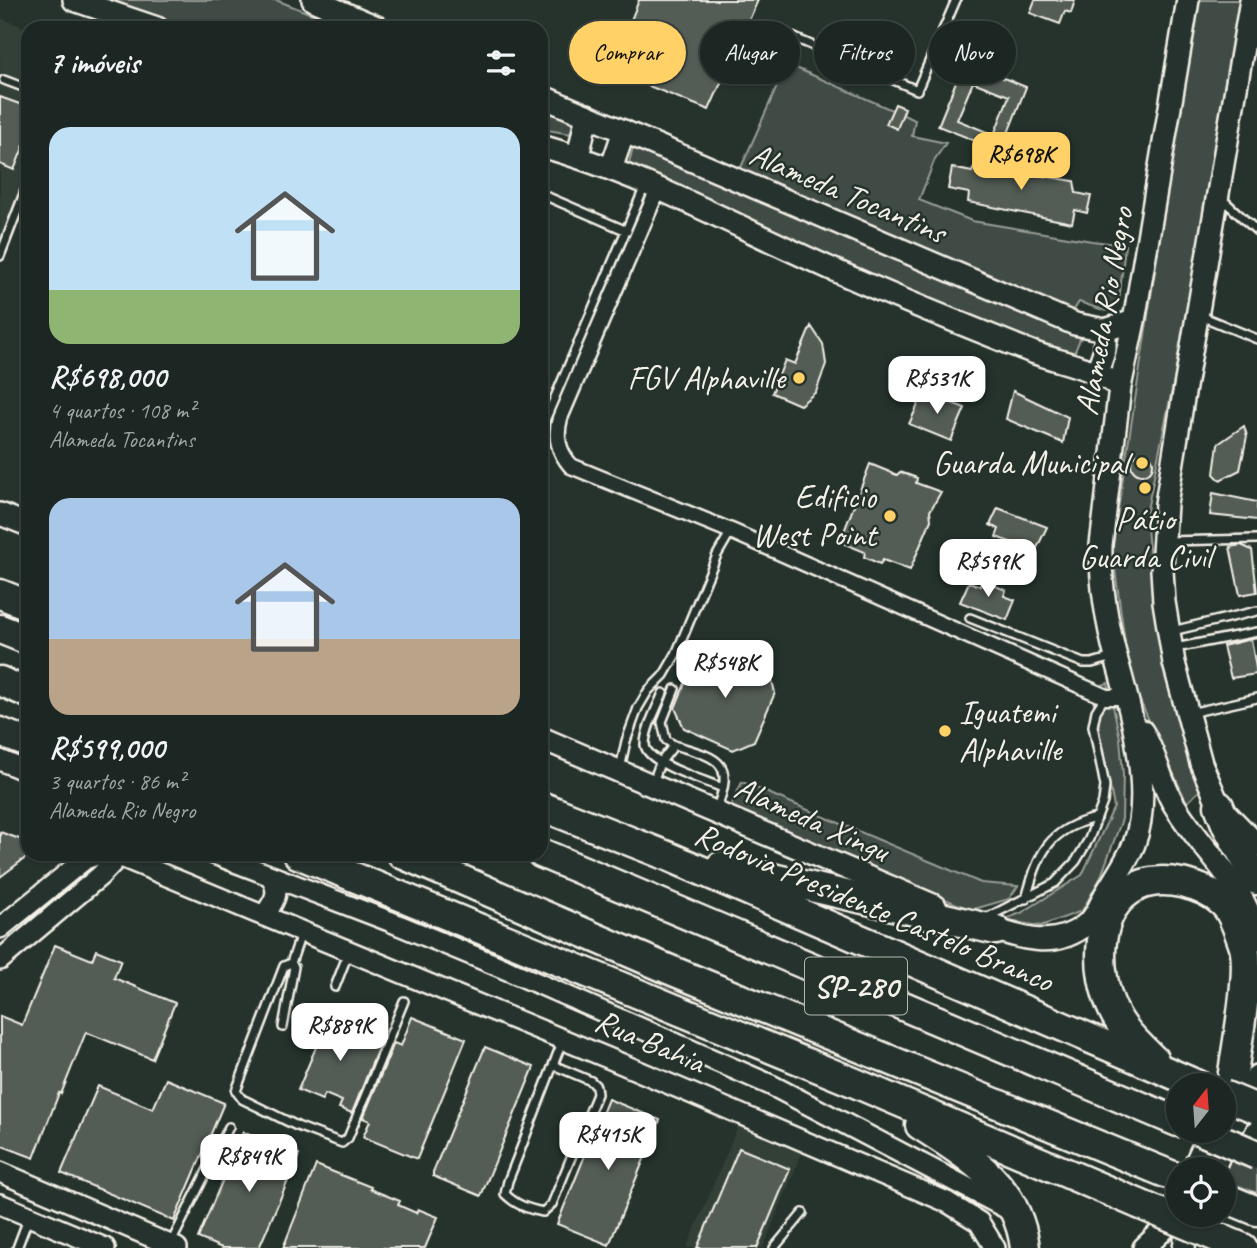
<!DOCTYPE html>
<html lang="pt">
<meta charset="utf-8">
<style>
:root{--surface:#1c2622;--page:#29322f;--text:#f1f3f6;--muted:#a0a5a5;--line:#3a4340;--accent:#ffd166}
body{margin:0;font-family:Caveat,sans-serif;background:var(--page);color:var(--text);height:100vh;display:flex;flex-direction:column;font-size:26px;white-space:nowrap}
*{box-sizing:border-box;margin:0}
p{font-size:23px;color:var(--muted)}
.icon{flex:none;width:38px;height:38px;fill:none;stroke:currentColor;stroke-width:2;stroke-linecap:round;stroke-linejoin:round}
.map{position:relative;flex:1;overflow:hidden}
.drawer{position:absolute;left:21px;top:21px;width:527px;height:840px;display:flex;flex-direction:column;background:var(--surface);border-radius:21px;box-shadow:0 2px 5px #0004,0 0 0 2px var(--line)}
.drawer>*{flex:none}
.top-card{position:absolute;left:569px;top:21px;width:583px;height:63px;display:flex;gap:14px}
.needle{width:46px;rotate:17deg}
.fabs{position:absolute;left:1166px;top:1073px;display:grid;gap:14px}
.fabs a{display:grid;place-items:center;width:70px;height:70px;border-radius:50%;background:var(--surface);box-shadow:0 2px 5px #0004,0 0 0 2px var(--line);font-size:35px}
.price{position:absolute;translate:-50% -60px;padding:0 16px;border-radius:14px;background:#fff;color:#222;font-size:23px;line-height:46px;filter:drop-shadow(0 2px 4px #0008)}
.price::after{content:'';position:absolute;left:50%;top:42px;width:21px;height:16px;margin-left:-10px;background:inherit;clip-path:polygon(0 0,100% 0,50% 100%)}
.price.active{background:var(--accent);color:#111}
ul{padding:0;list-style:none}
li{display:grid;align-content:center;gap:14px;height:371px;padding:0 28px}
li span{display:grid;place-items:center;height:217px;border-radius:21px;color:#555}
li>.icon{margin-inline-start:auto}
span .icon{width:126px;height:126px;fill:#fffc;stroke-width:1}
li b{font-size:30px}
h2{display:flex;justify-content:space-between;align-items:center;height:84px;padding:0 28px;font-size:30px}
.chip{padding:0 24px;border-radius:32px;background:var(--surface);box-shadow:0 2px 5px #0004,0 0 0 2px var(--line);font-size:24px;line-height:63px}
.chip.active{background:var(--accent);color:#111}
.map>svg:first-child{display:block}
.built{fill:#333f39}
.green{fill:#414b45;stroke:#9a9e96;stroke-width:2}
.building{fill:#525c55;stroke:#f4f1e8;stroke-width:2;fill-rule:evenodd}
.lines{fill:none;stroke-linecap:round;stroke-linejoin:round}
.service-casing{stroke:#f4f1e8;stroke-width:12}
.minor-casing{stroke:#f4f1e8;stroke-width:19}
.tertiary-casing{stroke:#f4f1e8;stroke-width:24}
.secondary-casing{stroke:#f4f1e8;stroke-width:26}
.motorway-casing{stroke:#f4f1e8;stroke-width:33}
.service{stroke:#26332d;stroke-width:7}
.minor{stroke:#26332d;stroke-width:14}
.tertiary{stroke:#26332d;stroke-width:19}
.secondary{stroke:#26332d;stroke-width:21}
.motorway{stroke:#26332d;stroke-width:28}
.motorway-bridge-casing{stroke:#f4f1e8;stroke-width:33;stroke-linecap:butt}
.motorway-bridge{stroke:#26332d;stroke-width:28}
.poi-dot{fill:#ffd166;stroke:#26332d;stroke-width:2.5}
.labels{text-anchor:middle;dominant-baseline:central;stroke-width:5;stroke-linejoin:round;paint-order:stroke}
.shield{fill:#26332d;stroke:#b6b8b0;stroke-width:2}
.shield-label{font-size:32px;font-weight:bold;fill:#f4f1e8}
.street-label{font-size:33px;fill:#f4f1e8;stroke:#26332d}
.poi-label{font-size:33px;fill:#f4f1e8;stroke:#26332d;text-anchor:end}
</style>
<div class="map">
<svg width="1257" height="1248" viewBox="0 0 1257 1248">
<rect width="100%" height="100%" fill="#26332d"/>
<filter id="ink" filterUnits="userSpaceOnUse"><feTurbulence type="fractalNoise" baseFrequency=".0143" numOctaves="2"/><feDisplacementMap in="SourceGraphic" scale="14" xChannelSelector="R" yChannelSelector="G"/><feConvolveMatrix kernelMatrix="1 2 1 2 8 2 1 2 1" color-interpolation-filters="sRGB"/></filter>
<g filter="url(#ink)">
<!-- built -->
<path class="built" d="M0,18L28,29V177L0,243Z
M738,1126L802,1153L763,1248H687Z"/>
<!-- green -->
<path class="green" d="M111,0H276L348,28H179L143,16Z
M1197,0H1253L1146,515C1151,580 1160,648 1176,712C1183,738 1193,763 1201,789L1187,803L1130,679L1112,548Z
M787,64L915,120L912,136L946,143L935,159L919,200L972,221L1092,241L1125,245L1119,302L1106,311L1079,302L1072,313L739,172Z
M541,103L582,119L571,134L541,129Z
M637,147L1078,334L1080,339L1071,361L907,295L646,175L629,163L632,151Z
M1108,683L1120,738L1123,774L1122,819L1100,879L1082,911L1041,926L1002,920L1021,913L1082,875L1114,807L1091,689Z
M742,782L981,883L1018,886L1009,899L971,910L730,808Z
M1225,1153L1257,1166V1193L1223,1180Z"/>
<!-- building -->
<path class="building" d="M639,0H758L709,110L611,71Z
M1035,0H1075L1071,13L1065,11L1060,24L1030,13Z
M964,62L1026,87L1001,151L938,126ZM973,82L1009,96L994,135L957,120Z
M0,97L28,107V135L14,170L0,164Z
M895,104L905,108L897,129L886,124Z
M975,165L1074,181L1076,193L1091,196L1087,213L1075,210L1072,223L968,202L969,193L948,189L952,168L972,172Z
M811,326L823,344L826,364L816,392L800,405L772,393L785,360L795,364Z
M1013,391L1068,417L1063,443L1006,419Z
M924,392L965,408L951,441L909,424Z
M1244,426L1247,436L1240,470L1220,480L1214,474L1218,444Z
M1131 464a11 11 0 1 1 22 0a11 11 0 1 1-22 0Z
M870,464L897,475L900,472L917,478L916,483L941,492L930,511L931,520L910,570L883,560L880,564L864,557L865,552L840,542Z
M1213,493L1257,502V520L1210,515Z
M998,508L1047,527L1037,548L1025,543L1021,546L996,537L999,529L990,525Z
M1241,545L1252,550L1257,592L1240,595L1230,547Z
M982,581L1006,590L1004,596L1015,600L1007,620L960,602L969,582L980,586Z
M1251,639L1257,674L1231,678L1223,646Z
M713,650L770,672L775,693L754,741L733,750L684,728L675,708L695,659Z
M0,832L28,842V856L0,877Z
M55,945L92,960L96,950L121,960L114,978L175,1003L152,1059L86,1032L61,1094L59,1093L34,1158L0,1145V1016L22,1025Z
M329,1016L382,1038L352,1113L339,1108L342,1101L325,1094L322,1100L298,1090Z
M412,1017L466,1039L417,1159L363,1137L370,1121L363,1118L394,1043L401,1046Z
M485,1047L534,1067L481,1196L433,1176V1172Z
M166,1079L224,1103L174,1221L61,1173L98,1086L153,1109Z
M608,1099L660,1120L609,1245L557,1224Z
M243,1132L299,1155L259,1248H222L198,1238Z
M739,1148L790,1169L757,1248H697Z
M316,1165L371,1187L370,1189L400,1201L398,1205L416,1213L418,1209L438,1217L425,1248H283Z"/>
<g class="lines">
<defs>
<path id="service" d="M790,36L917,90L956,0
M4,80L28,89
M541,194L627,231
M1221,198L1257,231
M0,256L28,183
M1201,316L1257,339
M541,430L645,186
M1167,541L1257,539
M970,618L1083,663H1092L1113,657
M1172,631L1257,611
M1175,648L1257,632
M663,693C657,708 645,729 645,745C647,764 706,781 723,788
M1190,713L1257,698
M674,745L666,740L662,722L675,689
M620,769L626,741L638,708L648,691L664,675L676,654L717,555L731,531
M653,782L660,763L674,745C718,758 736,761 716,810
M1026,899C1038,855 1047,829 1096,818
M986,918L1055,883L1076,861L1089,839L1103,802L1105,786L1093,726L1096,711L1105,697
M291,963L284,966L236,1091L242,1099L297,1126L342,1143L348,1138L404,1001
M335,987L349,951
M283,1027L294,967L291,963L301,934
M553,1065L591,1081L596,1086L597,1094L552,1204L543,1212C528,1209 516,1205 505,1194L508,1181C527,1134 544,1087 563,1040
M171,1243L229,1127
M17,1248L28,1219
M774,1248L803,1213"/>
<path id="minor" d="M658,189L560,418C555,437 558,451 571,466L731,531L1106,697H1127"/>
<path id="tertiary" d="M0,760L28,772
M114,854L608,1058L947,1202L979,1222L995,1248
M214,854L389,921L498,966L771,1085L1006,1208L1012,1214
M264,916C274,901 281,894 271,877
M0,928L85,859L99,854
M0,960L100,876L119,856
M0,1172L177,1248
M0,1204L105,1248"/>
<path id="secondary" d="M74,0L157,28
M313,0L379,28
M1251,0L1183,399L1166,504L1162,570L1164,602L1174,663L1201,763L1219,806L1257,845
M541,96L1075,324L1105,330L1134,321
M541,146C652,177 753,236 859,281C916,306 974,329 1032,352C1062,363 1094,367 1120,387
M578,157L587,115
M611,169L624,131
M1097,372L1105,349V330
M0,514L28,525
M1142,731C1155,752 1160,779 1172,801C1200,850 1245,881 1257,939
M541,738L935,906
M984,925C1021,939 1056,951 1089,922C1096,916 1101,903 1105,895C1115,878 1127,861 1134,844C1154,793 1131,711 1117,661C1107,624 1100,583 1101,545L1120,387L1134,321L1188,0
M1193,1169L1211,1130
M1213,1169L1257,1076
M1144,1248L1165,1228L1178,1203
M1184,1248L1187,1226L1191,1214"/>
<path id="motorway" d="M0,594L28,605
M0,629L28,640
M0,681L28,693
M0,732L28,743
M541,806L670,857L1198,1085
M1219,806L1227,826L1257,880
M541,853L1178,1122
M298,854L853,1082L1139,1204
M402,854L668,969L1178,1178
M721,866L996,930
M1154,1060C1139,1045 1122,1030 1113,1010C1095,973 1093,907 1138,886C1163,875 1203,884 1223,903C1233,912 1240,935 1244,947C1251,974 1236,1049 1232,1080
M920,1125C968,1156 1018,1185 1025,1248
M1223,1197L1257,1211
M1219,1238L1243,1248"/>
</defs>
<!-- service casing -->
<use href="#service" class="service-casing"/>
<!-- minor casing -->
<use href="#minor" class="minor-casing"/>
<!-- tertiary casing -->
<use href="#tertiary" class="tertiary-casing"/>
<!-- secondary casing -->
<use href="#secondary" class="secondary-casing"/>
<!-- motorway casing -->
<use href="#motorway" class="motorway-casing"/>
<!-- service -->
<use href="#service" class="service"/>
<!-- minor -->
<use href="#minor" class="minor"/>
<!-- tertiary -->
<use href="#tertiary" class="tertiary"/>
<!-- secondary -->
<use href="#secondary" class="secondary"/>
<!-- motorway -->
<use href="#motorway" class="motorway"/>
<defs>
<path id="motorway-bridge" d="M1223,1095L1257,1109
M1199,1130L1257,1155
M1139,1204L1219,1238"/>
</defs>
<!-- motorway-bridge casing -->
<use href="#motorway-bridge" class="motorway-bridge-casing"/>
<!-- motorway-bridge -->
<use href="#motorway-bridge" class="motorway-bridge"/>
</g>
</g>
<!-- markers -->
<g class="poi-dot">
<circle cx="799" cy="378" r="7"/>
<circle cx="1142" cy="463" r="7"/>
<circle cx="1145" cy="488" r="7"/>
<circle cx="890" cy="516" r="7"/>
<circle cx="945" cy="731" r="7"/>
</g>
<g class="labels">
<!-- shield labels -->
<rect class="shield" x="805" y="957.5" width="102" height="57" rx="5"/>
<g class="shield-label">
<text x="856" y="986">SP-280</text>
</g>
<!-- street labels -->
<g class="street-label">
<text transform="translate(848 193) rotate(23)">Alameda Tocantins</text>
<text transform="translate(1104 311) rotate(-80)">Alameda Rio Negro</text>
<text transform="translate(812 819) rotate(24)">Alameda Xingu</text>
<text transform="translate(874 907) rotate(23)">Rodovia Presidente Castelo Branco</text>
<text transform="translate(650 1041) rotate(23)">Rua Bahia</text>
</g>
<!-- poi labels -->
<g class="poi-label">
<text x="785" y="378">FGV Alphaville</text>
<text x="1128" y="463">Guarda Municipal</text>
<text x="876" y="497">Edificio<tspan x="876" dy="38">West Point</tspan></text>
<text x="1145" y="519" text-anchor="middle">Pátio<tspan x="1145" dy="38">Guarda Civil</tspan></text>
<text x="959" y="712" text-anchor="start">Iguatemi<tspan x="959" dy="38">Alphaville</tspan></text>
</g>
</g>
</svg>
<div class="fabs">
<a><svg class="needle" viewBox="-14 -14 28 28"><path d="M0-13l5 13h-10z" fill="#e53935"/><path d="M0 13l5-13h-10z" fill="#a0a5a5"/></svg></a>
<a><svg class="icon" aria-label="locate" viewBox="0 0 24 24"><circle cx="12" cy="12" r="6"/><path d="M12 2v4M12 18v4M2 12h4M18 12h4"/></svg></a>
</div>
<b class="price active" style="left:1021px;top:192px">R$698K</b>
<b class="price" style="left:937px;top:416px">R$531K</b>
<b class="price" style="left:988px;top:599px">R$599K</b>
<b class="price" style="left:725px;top:700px">R$548K</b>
<b class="price" style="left:340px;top:1063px">R$889K</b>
<b class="price" style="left:608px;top:1172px">R$415K</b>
<b class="price" style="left:249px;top:1194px">R$849K</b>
<div class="top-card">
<a class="chip active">Comprar</a>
<a class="chip">Alugar</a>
<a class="chip">Filtros</a>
<a class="chip">Novo</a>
</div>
<section class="drawer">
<h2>7 imóveis<svg class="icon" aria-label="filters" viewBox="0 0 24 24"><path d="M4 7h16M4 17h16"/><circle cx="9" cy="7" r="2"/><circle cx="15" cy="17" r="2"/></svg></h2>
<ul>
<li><span style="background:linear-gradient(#bfe0f5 75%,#8fb573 0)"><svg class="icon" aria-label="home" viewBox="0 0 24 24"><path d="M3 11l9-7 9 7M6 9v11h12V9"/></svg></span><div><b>R$698,000</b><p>4 quartos · 108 m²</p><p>Alameda Tocantins</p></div></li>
<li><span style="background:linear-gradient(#a9c7e8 65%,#b9a48a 0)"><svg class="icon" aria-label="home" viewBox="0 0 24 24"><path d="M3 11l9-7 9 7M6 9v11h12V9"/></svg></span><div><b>R$599,000</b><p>3 quartos · 86 m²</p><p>Alameda Rio Negro</p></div></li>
</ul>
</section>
</div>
